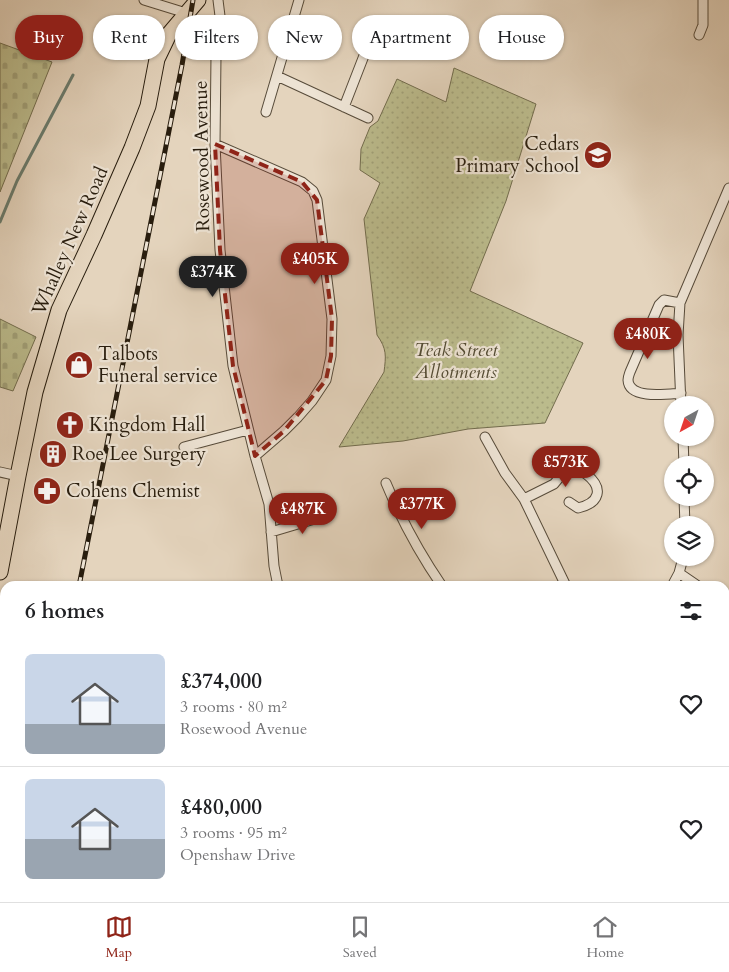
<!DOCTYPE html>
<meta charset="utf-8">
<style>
:root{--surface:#fff;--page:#f2f2f2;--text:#202124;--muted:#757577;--line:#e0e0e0;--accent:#8f2418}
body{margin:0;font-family:Cardo,serif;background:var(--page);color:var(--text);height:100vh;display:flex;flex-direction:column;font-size:19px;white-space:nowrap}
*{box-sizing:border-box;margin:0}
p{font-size:16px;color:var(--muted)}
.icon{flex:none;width:28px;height:28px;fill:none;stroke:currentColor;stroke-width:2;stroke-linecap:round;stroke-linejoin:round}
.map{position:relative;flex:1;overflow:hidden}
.side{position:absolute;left:0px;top:581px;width:730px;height:321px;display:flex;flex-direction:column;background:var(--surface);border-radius:15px 15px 0 0;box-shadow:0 1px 4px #0004}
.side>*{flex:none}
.banner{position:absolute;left:15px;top:15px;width:700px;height:45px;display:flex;gap:10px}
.needle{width:32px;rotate:220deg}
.fabs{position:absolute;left:664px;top:396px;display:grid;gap:10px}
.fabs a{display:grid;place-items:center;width:50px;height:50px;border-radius:50%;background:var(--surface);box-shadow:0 1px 4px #0004;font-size:25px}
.price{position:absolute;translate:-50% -42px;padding:0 11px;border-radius:18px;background:var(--accent);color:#fff;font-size:16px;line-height:32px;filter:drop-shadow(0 1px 2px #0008)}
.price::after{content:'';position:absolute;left:50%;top:30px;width:15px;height:11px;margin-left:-8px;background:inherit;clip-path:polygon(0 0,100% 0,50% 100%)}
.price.on{background:#222;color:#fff}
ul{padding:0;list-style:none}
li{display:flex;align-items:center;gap:15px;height:125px;padding:0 25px}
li+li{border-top:1px solid var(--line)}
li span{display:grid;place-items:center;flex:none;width:140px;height:100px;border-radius:8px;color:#555}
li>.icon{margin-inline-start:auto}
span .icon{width:60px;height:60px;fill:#fffc;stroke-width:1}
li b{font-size:21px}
h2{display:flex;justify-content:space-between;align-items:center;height:60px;padding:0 25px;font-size:21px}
.pill{padding:0 18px;border-radius:22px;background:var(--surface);box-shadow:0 1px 4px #0004;font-size:18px;line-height:45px}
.pill.on{background:var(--accent);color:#fff}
.menu{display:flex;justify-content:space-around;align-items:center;height:70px;border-top:1px solid var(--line);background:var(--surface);font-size:14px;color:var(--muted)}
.menu a{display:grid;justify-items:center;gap:2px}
.menu .on{color:var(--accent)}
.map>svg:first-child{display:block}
.grass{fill:#bbbb8c;stroke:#726c4d}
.cemetery{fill:url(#cemetery-stones);stroke:#726c4d}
.park{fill:url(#park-dots);stroke:#726c4d}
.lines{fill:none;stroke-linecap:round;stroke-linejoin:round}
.stream{stroke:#6a7b6d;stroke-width:3}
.minor-casing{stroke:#574b3a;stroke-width:11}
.trunk-casing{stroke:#281d0e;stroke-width:17}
.minor{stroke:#ede3d4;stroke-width:9}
.trunk{stroke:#e4d4bd;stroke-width:15}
.rail-casing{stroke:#281d0e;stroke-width:5}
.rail{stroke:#ede3d4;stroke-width:3;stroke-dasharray:9;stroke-linecap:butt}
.marked{fill:#8f2418;fill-opacity:0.2;stroke:#8f2418;stroke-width:4;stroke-dasharray:10 6;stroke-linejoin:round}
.labels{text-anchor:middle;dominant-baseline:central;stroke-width:4.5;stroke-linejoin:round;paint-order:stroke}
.poi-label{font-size:19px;fill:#281d0e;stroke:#ede3d4;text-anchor:start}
.street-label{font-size:19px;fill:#281d0e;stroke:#ede3d4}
.park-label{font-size:19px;font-style:italic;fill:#544c34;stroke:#ede3d4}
</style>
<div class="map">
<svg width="729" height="902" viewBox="0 0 729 902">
<defs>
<pattern id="cemetery-stones" width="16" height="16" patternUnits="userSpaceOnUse" patternTransform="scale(1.25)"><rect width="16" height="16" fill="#bbbb8c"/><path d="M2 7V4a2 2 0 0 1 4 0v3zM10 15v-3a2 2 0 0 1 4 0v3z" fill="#a1a078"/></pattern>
<pattern id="park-dots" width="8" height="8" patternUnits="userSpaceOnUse" patternTransform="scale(1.25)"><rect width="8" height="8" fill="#bbbb8c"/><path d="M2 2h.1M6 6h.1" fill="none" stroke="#a1a078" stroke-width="1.8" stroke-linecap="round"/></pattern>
</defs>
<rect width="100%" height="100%" fill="#e4d4bd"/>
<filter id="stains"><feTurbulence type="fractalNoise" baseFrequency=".004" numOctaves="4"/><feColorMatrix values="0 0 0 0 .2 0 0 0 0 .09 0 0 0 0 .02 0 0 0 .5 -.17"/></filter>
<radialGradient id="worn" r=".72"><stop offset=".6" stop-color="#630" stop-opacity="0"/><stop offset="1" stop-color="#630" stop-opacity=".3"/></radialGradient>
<!-- grass -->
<path class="grass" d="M51,898H164L162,902H49Z"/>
<!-- cemetery -->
<path class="cemetery" d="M0,43L52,62L0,192Z
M0,319L36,337L13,391L0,387Z"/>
<!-- park -->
<path class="park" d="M454,68L536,104L506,201L470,291L583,343L545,423L468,429L403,441L339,447L384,372C386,356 387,349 377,335L364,219L380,183L360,170L361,149L370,127L378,121L397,79L446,102Z"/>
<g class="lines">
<!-- stream -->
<path class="stream" d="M0,222L17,181L73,75"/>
<defs>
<path id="minor" d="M144,0L186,13
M218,0L220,16L216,56L215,144L220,250L233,366L255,456L269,504L274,566L278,586
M699,35L703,25V0
M277,76L368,118
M344,107L372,35
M266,112L299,0
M215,144L302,182L313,191L317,200L332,319L331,356L326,380L312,401L298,417L284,431L255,456
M680,303L664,300L659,305L630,372C629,375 628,377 628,380C629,400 668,394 681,393
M681,405L678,335L680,303L729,188
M485,437L505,473L524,499L566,586
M683,438L684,465
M184,447L248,430
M0,472L18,476
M386,483C401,519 420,554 442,586
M684,498L685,525
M524,499L554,484L567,468C570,468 573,467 575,468C579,469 583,472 586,474C604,488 600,503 578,508L569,502
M271,532L328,515
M679,573L698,586
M672,586L679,573L683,558
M725,605L729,608
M725,758L729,753
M173,898L182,902
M352,898L358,902
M595,898L603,902
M42,902L44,898
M424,902L427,898
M609,902L612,898"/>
<path id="trunk" d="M0,572L18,476L35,392L59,310L94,235L132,148L148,106L157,59L169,34L198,0"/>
</defs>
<!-- minor casing -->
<use href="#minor" class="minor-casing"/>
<!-- trunk casing -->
<use href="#trunk" class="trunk-casing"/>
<!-- minor -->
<use href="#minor" class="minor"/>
<!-- trunk -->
<use href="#trunk" class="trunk"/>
<defs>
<path id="rail" d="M79,586L182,65L193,0
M23,902L24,898"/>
</defs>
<!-- rail casing -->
<use href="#rail" class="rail-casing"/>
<!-- rail -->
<use href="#rail" class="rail"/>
</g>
<!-- marked area -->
<path class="marked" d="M215,144L302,182L317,200L332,319L331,356L326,380L284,431L255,456L233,366L220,250Z"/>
<!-- icons -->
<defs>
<symbol id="school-disc" viewBox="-11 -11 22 22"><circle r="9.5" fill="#8f2418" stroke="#ede3d4"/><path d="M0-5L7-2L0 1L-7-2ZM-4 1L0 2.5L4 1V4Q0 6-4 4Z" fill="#fff"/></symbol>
<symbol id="shop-disc" viewBox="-11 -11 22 22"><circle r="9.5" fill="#8f2418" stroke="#ede3d4"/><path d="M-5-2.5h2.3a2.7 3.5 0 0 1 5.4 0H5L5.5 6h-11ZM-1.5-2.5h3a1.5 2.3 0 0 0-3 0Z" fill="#fff"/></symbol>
<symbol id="church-disc" viewBox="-11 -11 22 22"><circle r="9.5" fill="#8f2418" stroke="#ede3d4"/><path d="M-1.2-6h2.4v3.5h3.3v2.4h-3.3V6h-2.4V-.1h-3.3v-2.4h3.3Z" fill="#fff"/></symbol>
<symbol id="building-disc" viewBox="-11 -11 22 22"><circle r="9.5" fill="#8f2418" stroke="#ede3d4"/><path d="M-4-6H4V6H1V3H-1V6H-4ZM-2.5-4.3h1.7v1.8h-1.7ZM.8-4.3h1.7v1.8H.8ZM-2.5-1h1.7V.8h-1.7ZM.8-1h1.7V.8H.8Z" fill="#fff"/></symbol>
<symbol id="pharmacy-disc" viewBox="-11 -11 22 22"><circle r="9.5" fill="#8f2418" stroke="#ede3d4"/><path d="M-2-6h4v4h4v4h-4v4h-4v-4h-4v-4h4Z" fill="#fff"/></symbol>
</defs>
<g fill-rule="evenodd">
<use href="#school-disc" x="582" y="139" width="32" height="32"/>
<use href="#shop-disc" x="63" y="349" width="32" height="32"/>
<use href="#church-disc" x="54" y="409" width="32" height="32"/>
<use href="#building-disc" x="37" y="438" width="32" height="32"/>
<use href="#pharmacy-disc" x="31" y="475" width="32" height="32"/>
</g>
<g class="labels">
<!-- poi labels -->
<g class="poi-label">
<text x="579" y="144" text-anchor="end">Cedars<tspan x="579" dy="22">Primary School</tspan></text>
<text x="98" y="354">Talbots<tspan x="98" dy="22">Funeral service</tspan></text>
<text x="89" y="425">Kingdom Hall</text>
<text x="72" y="454">Roe Lee Surgery</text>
<text x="66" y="491">Cohens Chemist</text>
</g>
<!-- street labels -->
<g class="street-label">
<text transform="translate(202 156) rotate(-91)">Rosewood Avenue</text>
<text transform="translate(70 241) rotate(-66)">Whalley New Road</text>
</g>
<!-- park labels -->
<g class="park-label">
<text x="456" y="350">Teak Street<tspan x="456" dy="22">Allotments</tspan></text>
</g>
</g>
<rect width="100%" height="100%" filter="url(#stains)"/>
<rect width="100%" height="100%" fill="url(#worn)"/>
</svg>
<div class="fabs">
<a><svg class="needle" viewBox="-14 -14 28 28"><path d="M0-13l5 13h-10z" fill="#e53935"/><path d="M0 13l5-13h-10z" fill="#757577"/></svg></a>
<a><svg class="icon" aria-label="locate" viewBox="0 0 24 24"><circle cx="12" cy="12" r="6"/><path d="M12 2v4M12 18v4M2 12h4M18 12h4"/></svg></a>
<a><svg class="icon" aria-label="layers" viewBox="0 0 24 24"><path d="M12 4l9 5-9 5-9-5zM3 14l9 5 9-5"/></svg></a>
</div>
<b class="price" style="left:315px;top:285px">£405K</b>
<b class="price on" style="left:213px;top:298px">£374K</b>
<b class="price" style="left:648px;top:360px">£480K</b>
<b class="price" style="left:566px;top:488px">£573K</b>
<b class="price" style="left:422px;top:530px">£377K</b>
<b class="price" style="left:303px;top:535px">£487K</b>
<div class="banner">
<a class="pill on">Buy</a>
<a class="pill">Rent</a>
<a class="pill">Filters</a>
<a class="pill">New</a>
<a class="pill">Apartment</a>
<a class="pill">House</a>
</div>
<section class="side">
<h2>6 homes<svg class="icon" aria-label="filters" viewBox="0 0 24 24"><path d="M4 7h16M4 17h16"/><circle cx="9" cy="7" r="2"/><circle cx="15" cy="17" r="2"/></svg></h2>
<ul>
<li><span style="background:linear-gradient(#c9d6e8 70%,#9aa5b1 0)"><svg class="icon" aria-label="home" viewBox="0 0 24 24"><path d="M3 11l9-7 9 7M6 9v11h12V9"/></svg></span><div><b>£374,000</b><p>3 rooms · 80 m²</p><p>Rosewood Avenue</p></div><svg class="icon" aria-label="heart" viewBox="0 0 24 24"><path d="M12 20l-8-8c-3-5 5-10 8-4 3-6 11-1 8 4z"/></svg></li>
<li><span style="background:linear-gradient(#c9d6e8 60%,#9aa5b1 0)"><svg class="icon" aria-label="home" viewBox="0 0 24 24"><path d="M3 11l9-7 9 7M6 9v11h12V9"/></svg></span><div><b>£480,000</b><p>3 rooms · 95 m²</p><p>Openshaw Drive</p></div><svg class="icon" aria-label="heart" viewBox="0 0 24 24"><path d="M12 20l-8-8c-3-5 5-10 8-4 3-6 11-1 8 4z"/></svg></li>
</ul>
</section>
</div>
<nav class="menu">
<a class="on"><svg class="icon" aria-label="map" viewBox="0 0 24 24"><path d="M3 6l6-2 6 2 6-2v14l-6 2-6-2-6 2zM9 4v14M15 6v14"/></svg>Map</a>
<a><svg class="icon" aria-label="saved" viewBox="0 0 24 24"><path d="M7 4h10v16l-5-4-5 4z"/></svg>Saved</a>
<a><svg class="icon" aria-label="home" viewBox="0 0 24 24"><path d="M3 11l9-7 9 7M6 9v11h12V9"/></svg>Home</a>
</nav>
